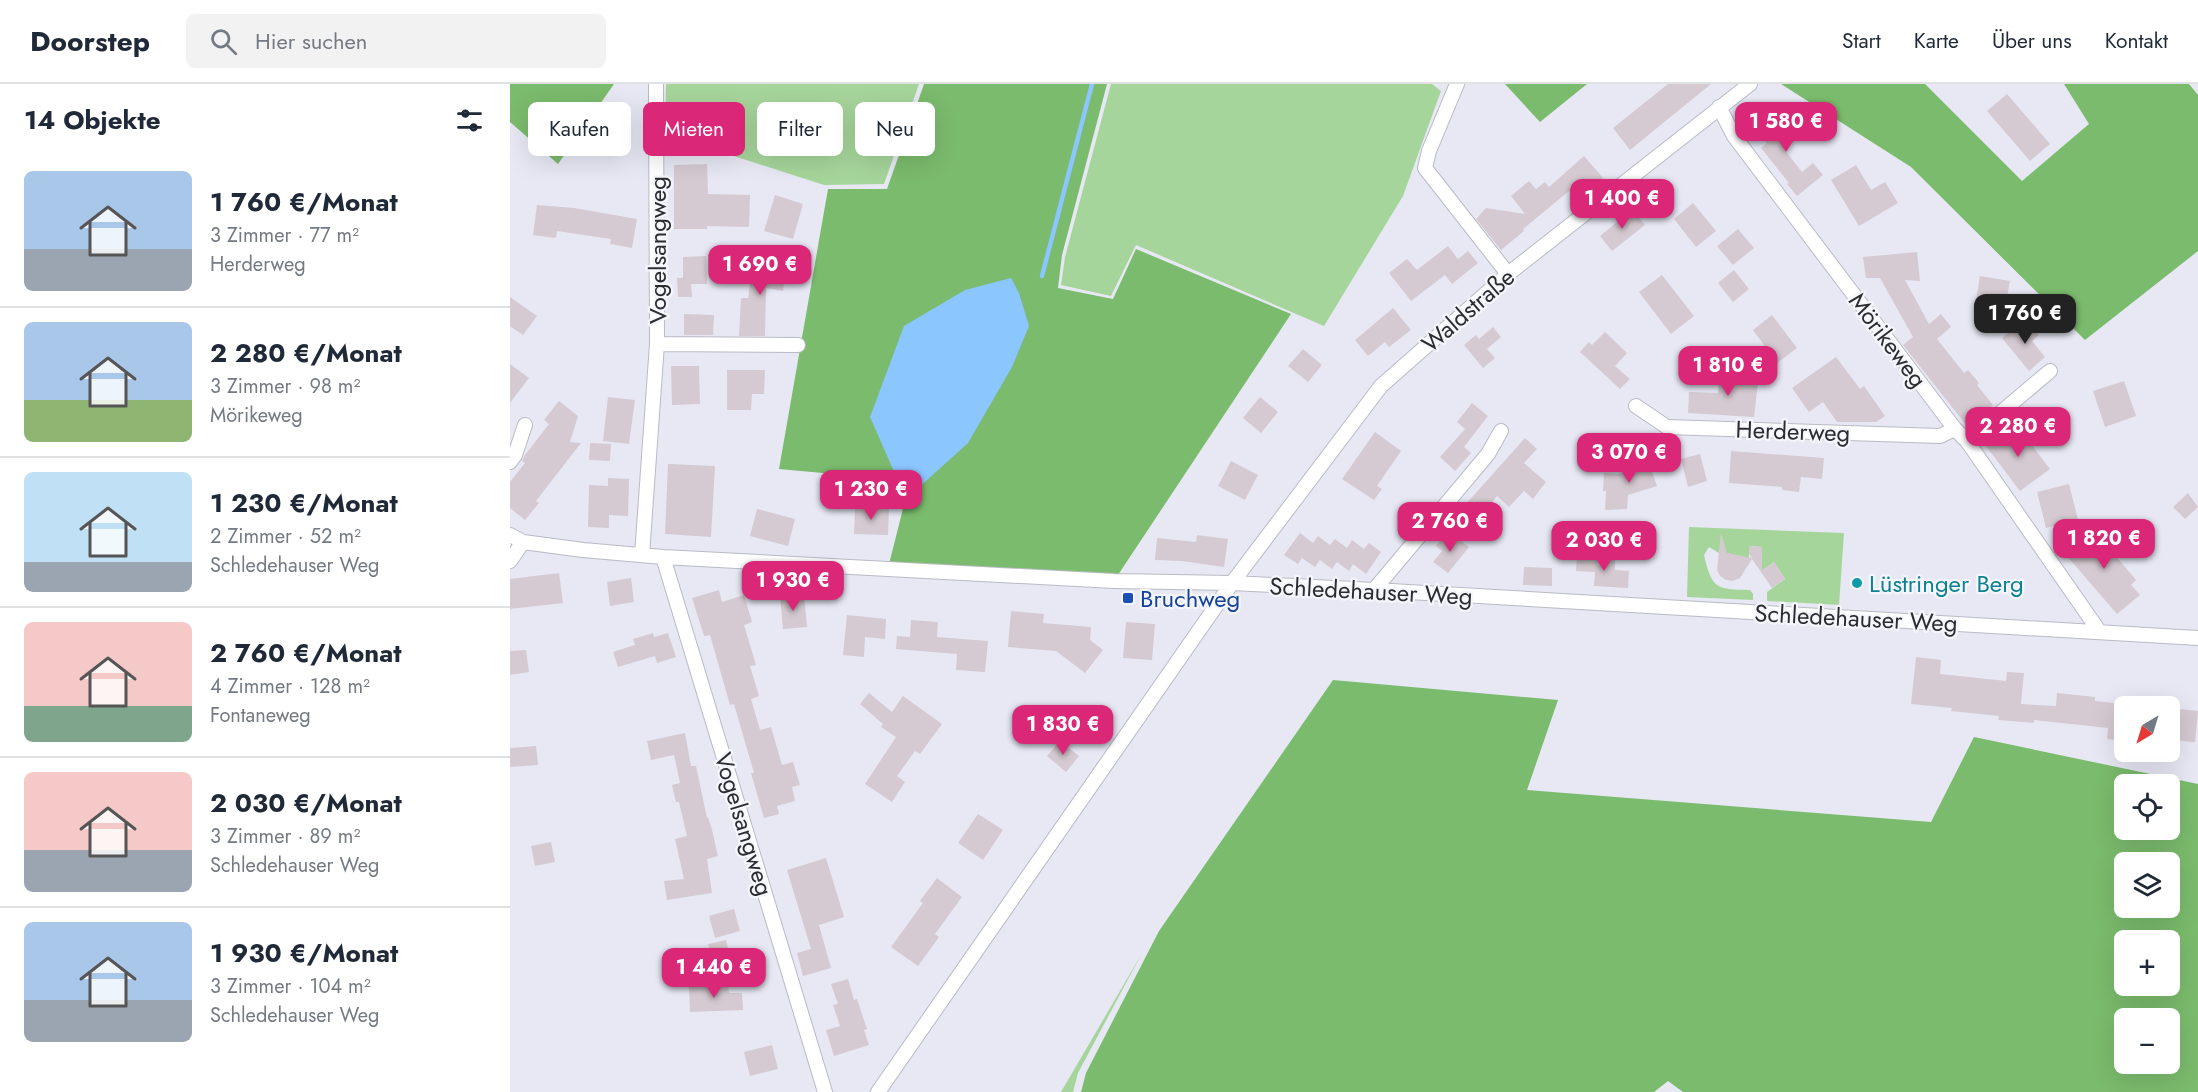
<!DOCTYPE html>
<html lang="de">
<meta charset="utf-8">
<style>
:root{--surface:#fff;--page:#f2f2f3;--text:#1f2937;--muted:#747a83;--line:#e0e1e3;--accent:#db2777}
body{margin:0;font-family:Jost,sans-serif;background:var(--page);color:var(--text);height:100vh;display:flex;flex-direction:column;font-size:22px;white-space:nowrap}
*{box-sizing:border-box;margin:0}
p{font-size:20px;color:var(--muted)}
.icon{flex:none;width:33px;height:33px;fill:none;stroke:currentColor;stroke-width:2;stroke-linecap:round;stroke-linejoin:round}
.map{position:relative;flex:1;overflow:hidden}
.sheet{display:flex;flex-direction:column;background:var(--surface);width:510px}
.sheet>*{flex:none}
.guide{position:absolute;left:18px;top:18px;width:570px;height:54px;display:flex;gap:12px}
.needle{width:39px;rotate:218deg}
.fabs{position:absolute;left:1604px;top:612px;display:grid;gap:12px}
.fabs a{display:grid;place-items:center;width:66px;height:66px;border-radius:9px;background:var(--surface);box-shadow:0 6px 24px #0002;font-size:30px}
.price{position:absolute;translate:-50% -51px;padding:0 14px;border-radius:12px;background:var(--accent);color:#fff;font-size:20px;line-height:39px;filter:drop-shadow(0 2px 3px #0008)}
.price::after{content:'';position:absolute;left:50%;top:36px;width:18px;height:14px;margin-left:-9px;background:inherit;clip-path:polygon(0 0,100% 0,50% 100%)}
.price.current{background:#222;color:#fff}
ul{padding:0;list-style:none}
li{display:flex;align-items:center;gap:18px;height:150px;padding:0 24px}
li+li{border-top:2px solid var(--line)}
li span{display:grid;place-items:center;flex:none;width:168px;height:120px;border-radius:9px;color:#555}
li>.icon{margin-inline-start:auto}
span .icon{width:72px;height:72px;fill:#fffc;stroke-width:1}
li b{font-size:26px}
h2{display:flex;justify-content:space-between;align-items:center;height:72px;padding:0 24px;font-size:26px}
.tag{padding:0 21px;border-radius:9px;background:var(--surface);box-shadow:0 6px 24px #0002;font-size:21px;line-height:54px}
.tag.current{background:var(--accent);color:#fff}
header{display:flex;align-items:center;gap:36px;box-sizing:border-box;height:84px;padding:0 30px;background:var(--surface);border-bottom:2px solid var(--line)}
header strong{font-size:28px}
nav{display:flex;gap:33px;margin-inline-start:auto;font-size:21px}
.search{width:420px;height:54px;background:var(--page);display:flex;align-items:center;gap:15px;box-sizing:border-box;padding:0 21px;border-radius:9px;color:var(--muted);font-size:22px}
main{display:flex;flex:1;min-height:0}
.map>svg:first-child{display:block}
.green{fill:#a6d59b}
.forest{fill:#7bbb6d;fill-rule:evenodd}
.water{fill:#8bc6ff}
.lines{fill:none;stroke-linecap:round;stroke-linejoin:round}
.stream{stroke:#8bc6ff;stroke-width:4.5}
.building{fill:#d5cad1}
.street-casing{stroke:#b8bac5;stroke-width:16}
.street{stroke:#fff;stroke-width:14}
.culture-dot{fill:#0f9aa8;stroke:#f5f6fd;stroke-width:2}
.transit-dot{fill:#1a4fb4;stroke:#f5f6fd;stroke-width:2}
.labels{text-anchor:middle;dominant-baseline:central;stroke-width:4.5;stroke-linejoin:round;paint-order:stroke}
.street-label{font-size:24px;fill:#2b2b30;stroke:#f5f6fd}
.culture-label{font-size:24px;fill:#0d838f;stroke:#f5f6fd;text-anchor:start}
.transit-label{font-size:24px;fill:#164399;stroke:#f5f6fd;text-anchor:start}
</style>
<header>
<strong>Doorstep</strong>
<div class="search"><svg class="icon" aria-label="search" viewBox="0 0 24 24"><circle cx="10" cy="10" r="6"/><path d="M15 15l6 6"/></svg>Hier suchen</div>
<nav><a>Start</a><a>Karte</a><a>Über uns</a><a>Kontakt</a></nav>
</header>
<main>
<section class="sheet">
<h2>14 Objekte<svg class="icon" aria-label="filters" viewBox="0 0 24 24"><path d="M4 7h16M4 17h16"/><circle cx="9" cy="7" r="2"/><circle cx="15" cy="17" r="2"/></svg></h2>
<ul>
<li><span style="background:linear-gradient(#a9c7e8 65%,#9aa5b1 0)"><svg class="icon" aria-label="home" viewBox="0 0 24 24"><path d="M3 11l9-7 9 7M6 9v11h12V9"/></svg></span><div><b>1 760 €/Monat</b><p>3 Zimmer · 77 m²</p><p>Herderweg</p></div></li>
<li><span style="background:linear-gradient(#a9c7e8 65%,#8fb573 0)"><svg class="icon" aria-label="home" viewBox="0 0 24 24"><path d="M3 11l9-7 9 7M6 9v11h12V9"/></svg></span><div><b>2 280 €/Monat</b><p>3 Zimmer · 98 m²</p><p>Mörikeweg</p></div></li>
<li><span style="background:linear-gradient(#bfe0f5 75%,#9aa5b1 0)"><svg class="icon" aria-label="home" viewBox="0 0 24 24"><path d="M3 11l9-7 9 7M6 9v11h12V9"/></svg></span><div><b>1 230 €/Monat</b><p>2 Zimmer · 52 m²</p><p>Schledehauser Weg</p></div></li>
<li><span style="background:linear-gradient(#f6c9c9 70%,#7fa58c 0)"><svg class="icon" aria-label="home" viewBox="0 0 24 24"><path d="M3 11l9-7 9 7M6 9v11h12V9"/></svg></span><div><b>2 760 €/Monat</b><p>4 Zimmer · 128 m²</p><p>Fontaneweg</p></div></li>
<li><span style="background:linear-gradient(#f6c9c9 65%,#9aa5b1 0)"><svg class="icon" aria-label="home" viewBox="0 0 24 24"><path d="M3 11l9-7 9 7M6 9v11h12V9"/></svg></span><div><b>2 030 €/Monat</b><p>3 Zimmer · 89 m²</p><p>Schledehauser Weg</p></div></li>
<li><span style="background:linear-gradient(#a9c7e8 65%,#9aa5b1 0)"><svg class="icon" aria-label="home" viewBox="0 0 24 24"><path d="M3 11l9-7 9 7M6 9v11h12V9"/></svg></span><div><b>1 930 €/Monat</b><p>3 Zimmer · 104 m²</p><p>Schledehauser Weg</p></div></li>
</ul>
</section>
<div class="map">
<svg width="1688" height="1008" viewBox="0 0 1688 1008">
<rect width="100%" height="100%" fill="#e7e8f4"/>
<!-- green -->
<path class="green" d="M156,0H409L374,100L314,101L155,50Z
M601,0H922L931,7L893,112L814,242L626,161L601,212L551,201L555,173Z
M1179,443L1334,449L1329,521L1257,517V508L1275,495L1264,478L1251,487L1252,463L1239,462V474H1231L1218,469L1212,471L1199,463L1194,471C1202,506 1207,505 1240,506L1243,510V516L1177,513Z
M631,871L568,989L563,1008H551Z"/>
<!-- forest -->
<path class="forest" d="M0,0H104L48,80L0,38Z
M414,0H597L552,171L548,204L603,215L626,165L781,230L604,497L378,484L400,397L269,385L318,105H377Z
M995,0H1077L1030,38Z
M1271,0H1415L1512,97L1579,40L1554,0H1679L1688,11V167L1575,256L1401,83Z
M823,596L1048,616L1017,706L1421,738L1464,653L1688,700V1008H1173L1158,997L1144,1008H571L576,989L649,847ZM1659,700V746H1614V700ZM1614,778H1659V824H1614ZM1659,856V902H1614V856ZM1659,934V980H1614V934Z"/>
<!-- water -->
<path class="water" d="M501,194L509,209L519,242L502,283L458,359L396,415L360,333L394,242L455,206Z"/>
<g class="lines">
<!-- stream -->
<path class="stream" d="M532,192L582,0"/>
</g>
<!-- building -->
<path class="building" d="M1158,0H1201L1120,66L1103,44Z
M1497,10L1540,60L1520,77L1477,27Z
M1269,27L1290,53L1274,65L1292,88L1303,79L1313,91L1287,112L1277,100L1279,99L1251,64L1257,59L1246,46Z
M1074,72L1093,94L1067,117L1059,107L1013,145L1014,147L991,166L966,135L976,124L1015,130L1001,112L1019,97L1026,105L1035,98L1039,103Z
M197,80L198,110L240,111L239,143L197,142V145H164V81Z
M1346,81L1361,106L1375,98L1388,119L1349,142L1321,96Z
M265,111L293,120L283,155L254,147Z
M1183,119L1206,147L1186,163L1164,135Z
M27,121L64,124L127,135L122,164L100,160L101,155L47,147L46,154L23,151Z
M1122,126L1135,141L1102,167L1090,152Z
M1228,145L1244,164L1223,181L1207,162Z
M938,162L948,175L958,167L968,179L942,200L935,191L901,217L879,189L897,175L907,186Z
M1407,168L1410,197L1395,196L1419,240L1431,230L1441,243L1427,255L1454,289L1458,286L1469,299L1467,301L1483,321L1457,342L1393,261L1403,253L1370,194H1356L1353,173Z
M196,172L197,200H181L182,213H168L167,194H173V173Z
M246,175L277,179L273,207L256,204L255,252H229L231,214H238L241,193Z
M1224,186L1239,205L1223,218L1208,199Z
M1152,191L1184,232L1161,250L1129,208Z
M1470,192L1500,197L1494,228L1465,222Z
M0,213L27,232L13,251L0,242Z
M883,224L901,246L879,263L875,258L858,272L845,256Z
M174,230L204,231L203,251H174Z
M1262,231L1287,264L1267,279L1243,246Z
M1516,235L1529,251L1522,257L1535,273L1519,287L1492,254Z
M983,243L991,253L977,265L985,274L973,284L954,261L966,251L969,255Z
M1095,248L1117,269L1105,282L1120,295L1110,305L1070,268L1079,258L1082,261Z
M793,265L812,281L798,298L778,282Z
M1326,273L1350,305L1354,302L1375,332L1366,338H1327L1313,318L1299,328L1282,304Z
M0,280L19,294L0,319Z
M161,282H189L190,320L162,321Z
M217,286H255L254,310H242L241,326H217Z
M1221,289L1249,290L1244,333L1178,329L1179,308L1208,309L1209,295H1221Z
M1614,297L1626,332L1595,343L1583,307Z
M98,313L125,316L119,360L93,357Z
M750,313L768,328L751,349L733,334Z
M49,317L68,332L60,358L71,359L26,417L29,419L15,436L0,424V398L15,379L12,377L15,371L39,340L34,336Z
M962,319L978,332L954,363L961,369L945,387L930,373L955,345L947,338Z
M1506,340L1540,385L1510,407L1476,362Z
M865,348L891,367L867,402L872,405L864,416L832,395Z
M1015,354L1027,365L1014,379L1036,398L1023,415L1014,407L999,423L987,412L962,443L947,430Z
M80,359L101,360L100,377L79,376Z
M1221,367L1314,374L1312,395L1291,393L1289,408L1272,406V403L1219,399Z
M1190,370L1197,397L1178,403L1171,375Z
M1144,374L1148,386L1142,388L1147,402L1118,411L1117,425L1095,426L1096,407H1093L1094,389L1108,390L1122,387L1120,379Z
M721,377L748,391L735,416L708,402Z
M158,380L205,382L201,453L155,450Z
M98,394L119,395L118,432L99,431V444L78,443L79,401L98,402Z
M1559,400L1568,436L1536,444L1527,408Z
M1678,409L1688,423L1675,435L1663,423Z
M345,423L379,424L378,451L344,450Z
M247,425L285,435L278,462L240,452Z
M1589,442L1603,459L1598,463L1626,496L1621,501L1630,511L1607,530L1556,471Z
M790,449L803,459L808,452L820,461L825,455L837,464L842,456L854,465L859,459L871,468L856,490L843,480L839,487L827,478L822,485L810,476L805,483L792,474L788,480L774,471Z
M1211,449L1217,469L1242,474L1239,470V462L1252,463V486L1264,478L1275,495L1262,504L1242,475L1230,494L1223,497L1216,496L1210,492L1207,486Z
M687,451L718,455L714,483L672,477L645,476L647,454L686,458Z
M943,451L959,463L938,489L923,478L932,467L926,462L934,452L939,456Z
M1067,473L1105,475V486L1119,487L1118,504L1084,502L1085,488L1066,487Z
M1014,483L1042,484V502L1013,501Z
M49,489L53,519L0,525V495Z
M121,494L124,518L100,522L97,498Z
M209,506L212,518L234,511L242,538L234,541L246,581L240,582L249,612L241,615L250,646L261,643L272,681L283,678L290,701L282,703L285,717L267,722L269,730L254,734L241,689H244L224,620L220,621L200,551L194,552L182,514Z
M294,510L297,543L273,545L270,512Z
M501,527L534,530L533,539L581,543L580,556L593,566L575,589L546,567L498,563Z
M337,531L376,535L375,555L355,553L354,573L333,571Z
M401,536L428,538L427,553L478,557L475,588L446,586L447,570L386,565L387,552L400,553Z
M616,538L645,540L642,576L613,574Z
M143,549L144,553L158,549L166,573L147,579L145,572L108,583L103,568L125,561L123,555Z
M16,566L19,588L0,591V567Z
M1406,573L1431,576L1430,590L1496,597L1497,588L1514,589L1511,620L1546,622L1547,609L1585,613V617L1614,620V657L1597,655L1598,644L1524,636V639L1488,636L1489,632L1441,627L1442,624L1401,620Z
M359,609L382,628L393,612L432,640L410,670L405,667L387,692L395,698L382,718L355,700L386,653L371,643L373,640L350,620Z
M1659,624L1688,627L1685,658L1659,656Z
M175,649L181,682H186L197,734L198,733L202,746L208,772L197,775L202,809L157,816L154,797L174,795L165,755L177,752L169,718H166L162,701L170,699L164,671L141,676L137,657Z
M550,657L569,672L556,688L537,672Z
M26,662L28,681L0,683V664Z
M468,730L493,746L473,776L448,759Z
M41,758L45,778L25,782L21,762Z
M316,774L334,833L309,841L321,884L293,892L287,869L301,865L277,786Z
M427,794L452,813L425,850L429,853L408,882L381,863L413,819L410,817Z
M224,825L230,847L205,854L199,832Z
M216,856L219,869L201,873L198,860Z
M338,895L344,916L347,915L357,945L354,946L359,961L324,972L316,946L330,942L323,921L328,920L321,900Z
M218,901L219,909H232L233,926L180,928L179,903Z
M262,961L268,985L240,992L234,968Z"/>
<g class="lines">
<defs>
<path id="street" d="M947,0L919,67L915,84L998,190
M1209,23L1224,52L1445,345L1457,357L1589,547
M147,260L288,261
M1126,322L1157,343L1430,352L1445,345
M1457,357L1540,287
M0,378L5,371L15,341
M0,451L13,458L73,466L153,473L604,497L722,499L864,506L1688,554
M132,471L147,260L146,0
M153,473L315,1008
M0,477L13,458
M864,506L978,370L991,347
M368,1008L722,499L871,302L998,190L1240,0"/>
</defs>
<!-- street casing -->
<use href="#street" class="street-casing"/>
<!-- street -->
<use href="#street" class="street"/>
</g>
<!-- markers -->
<circle class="culture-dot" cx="1347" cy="499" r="6"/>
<rect class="transit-dot" x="612" y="508" width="12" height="12" rx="3"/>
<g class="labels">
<!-- street labels -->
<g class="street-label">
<text transform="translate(147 166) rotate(-90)">Vogelsangweg</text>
<text transform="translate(958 226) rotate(-41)">Waldstraße</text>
<text transform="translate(1378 256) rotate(53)">Mörikeweg</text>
<text transform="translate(1283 347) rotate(2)">Herderweg</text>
<text transform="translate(861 507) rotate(3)">Schledehauser Weg</text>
<text transform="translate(1346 534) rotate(3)">Schledehauser Weg</text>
<text transform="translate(234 740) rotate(73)">Vogelsangweg</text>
</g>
<!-- culture labels -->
<g class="culture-label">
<text x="1359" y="499">Lüstringer Berg</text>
</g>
<!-- transit labels -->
<g class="transit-label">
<text x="630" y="514">Bruchweg</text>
</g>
</g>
</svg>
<div class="fabs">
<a><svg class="needle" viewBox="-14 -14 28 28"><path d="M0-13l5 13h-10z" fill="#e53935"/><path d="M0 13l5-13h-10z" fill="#747a83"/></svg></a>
<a><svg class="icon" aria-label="locate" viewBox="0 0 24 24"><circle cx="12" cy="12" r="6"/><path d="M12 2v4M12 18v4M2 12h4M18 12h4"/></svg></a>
<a><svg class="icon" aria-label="layers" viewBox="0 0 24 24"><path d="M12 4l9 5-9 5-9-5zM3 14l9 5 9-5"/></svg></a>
<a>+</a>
<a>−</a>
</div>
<b class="price" style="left:1276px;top:69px">1 580 €</b>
<b class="price" style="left:1112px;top:146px">1 400 €</b>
<b class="price" style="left:250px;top:212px">1 690 €</b>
<b class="price current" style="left:1515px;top:261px">1 760 €</b>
<b class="price" style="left:1218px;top:313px">1 810 €</b>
<b class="price" style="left:1508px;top:374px">2 280 €</b>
<b class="price" style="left:1119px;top:400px">3 070 €</b>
<b class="price" style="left:361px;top:437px">1 230 €</b>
<b class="price" style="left:940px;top:469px">2 760 €</b>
<b class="price" style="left:1594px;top:486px">1 820 €</b>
<b class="price" style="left:1094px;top:488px">2 030 €</b>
<b class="price" style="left:283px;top:528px">1 930 €</b>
<b class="price" style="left:553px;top:672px">1 830 €</b>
<b class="price" style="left:204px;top:915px">1 440 €</b>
<div class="guide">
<a class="tag">Kaufen</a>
<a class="tag current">Mieten</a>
<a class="tag">Filter</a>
<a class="tag">Neu</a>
</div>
</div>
</main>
